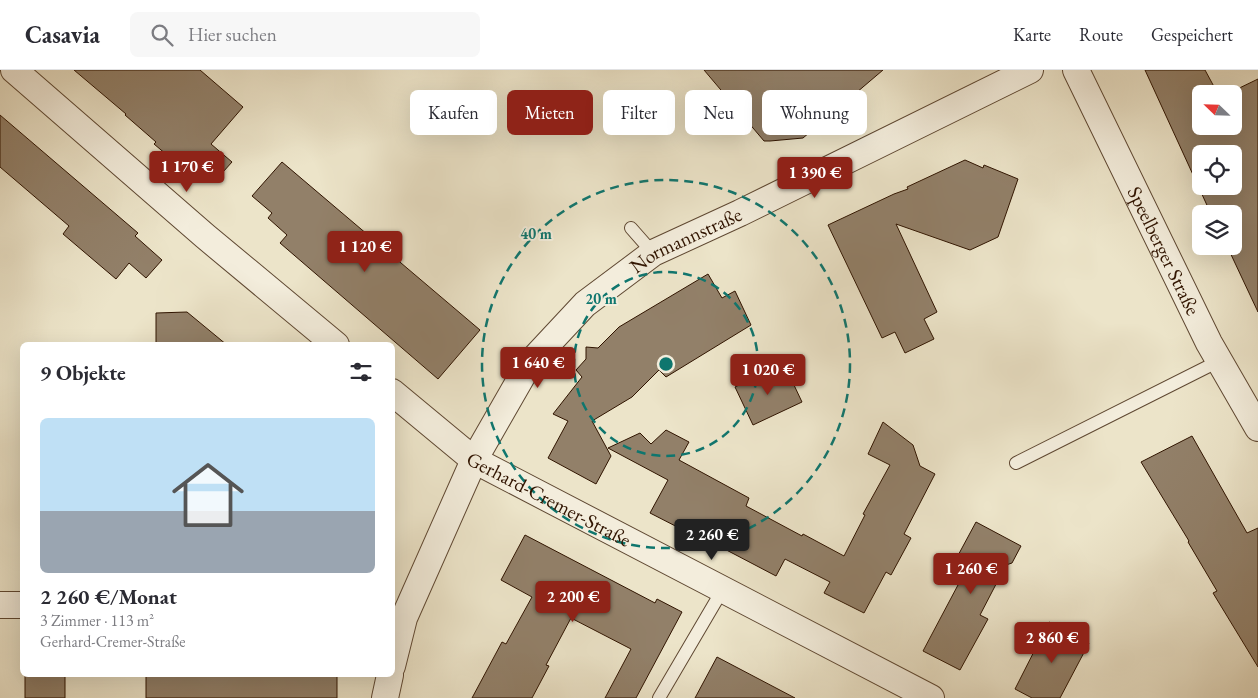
<!DOCTYPE html>
<html lang="de">
<meta charset="utf-8">
<style>
:root{--surface:#fff;--page:#f7f7f7;--text:#2b2b33;--muted:#7c7c81;--line:#e1e1e2;--accent:#8f2418}
body{margin:0;font-family:"EB Garamond",serif;background:var(--page);color:var(--text);height:100vh;display:flex;flex-direction:column;font-size:19px;white-space:nowrap}
*{box-sizing:border-box;margin:0}
p{font-size:16px;color:var(--muted)}
.icon{flex:none;width:28px;height:28px;fill:none;stroke:currentColor;stroke-width:2;stroke-linecap:round;stroke-linejoin:round}
.map{position:relative;flex:1;overflow:hidden}
.side{position:absolute;left:20px;top:272px;width:375px;height:335px;display:flex;flex-direction:column;background:var(--surface);border-radius:8px;box-shadow:0 5px 20px #0002}
.side>*{flex:none}
.banner{position:absolute;left:410px;top:20px;width:475px;height:45px;display:flex;gap:10px}
.needle{width:32px;rotate:293deg}
.controls{position:absolute;left:1192px;top:15px;display:grid;gap:10px}
.controls a{display:grid;place-items:center;width:50px;height:50px;border-radius:8px;background:var(--surface);box-shadow:0 5px 20px #0002;font-size:25px}
.price{position:absolute;translate:-50% -42px;padding:0 11px;border-radius:5px;background:var(--accent);color:#fff;font-size:16px;line-height:32px;filter:drop-shadow(0 1px 2px #0008)}
.price::after{content:'';position:absolute;left:50%;top:30px;width:15px;height:11px;margin-left:-8px;background:inherit;clip-path:polygon(0 0,100% 0,50% 100%)}
.price.active{background:#222;color:#fff}
ul{padding:0;list-style:none}
li{display:grid;align-content:center;gap:10px;height:265px;padding:0 20px}
li+li{border-top:1px solid var(--line)}
li span{display:grid;place-items:center;height:155px;border-radius:8px;color:#555}
li>.icon{margin-inline-start:auto}
span .icon{width:90px;height:90px;fill:#fffc;stroke-width:1}
li b{font-size:21px}
h2{display:flex;justify-content:space-between;align-items:center;height:60px;padding:0 20px;font-size:21px}
.tag{padding:0 18px;border-radius:8px;background:var(--surface);box-shadow:0 5px 20px #0002;font-size:18px;line-height:45px}
.tag.active{background:var(--accent);color:#fff}
header{display:flex;align-items:center;gap:30px;box-sizing:border-box;height:70px;padding:0 25px;background:var(--surface);border-bottom:1px solid var(--line)}
header strong{font-size:24px}
nav{display:flex;gap:28px;margin-inline-start:auto;font-size:18px}
.search{width:350px;height:45px;background:var(--page);display:flex;align-items:center;gap:12px;box-sizing:border-box;padding:0 18px;border-radius:8px;color:var(--muted);font-size:19px}
.map>svg:first-child{display:block}
.building{fill:#928069;stroke:#301400;fill-rule:evenodd}
.lines{fill:none;stroke-linecap:round;stroke-linejoin:round}
.service-casing{stroke:#5f4832;stroke-width:14}
.minor-casing{stroke:#5f4832;stroke-width:28}
.service{stroke:#f3eddc;stroke-width:12}
.minor{stroke:#f3eddc;stroke-width:26}
.ring{fill:none;stroke:#0f766e;stroke-width:2.5;stroke-dasharray:9 6}
.labels{text-anchor:middle;dominant-baseline:central;stroke-width:4;stroke-linejoin:round;paint-order:stroke}
.street-label{font-size:20px;fill:#301400;stroke:#f3eddc}
.centre{fill:#0f766e;stroke:#f3eddc;stroke-width:2.5}
.ring-label{font-size:15px;text-anchor:middle;font-weight:bold;fill:#0f766e;stroke:#f3eddc;stroke-width:4;stroke-linejoin:round;paint-order:stroke}
</style>
<header>
<strong>Casavia</strong>
<div class="search"><svg class="icon" aria-label="search" viewBox="0 0 24 24"><circle cx="10" cy="10" r="6"/><path d="M15 15l6 6"/></svg>Hier suchen</div>
<nav><a>Karte</a><a>Route</a><a>Gespeichert</a></nav>
</header>
<div class="map">
<svg width="1258" height="628" viewBox="0 0 1258 628">
<rect width="100%" height="100%" fill="#ece4c9"/>
<filter id="stains"><feTurbulence type="fractalNoise" baseFrequency=".004" numOctaves="4"/><feColorMatrix values="0 0 0 0 .2 0 0 0 0 .09 0 0 0 0 .02 0 0 0 .5 -.17"/></filter>
<radialGradient id="worn" r=".72"><stop offset=".6" stop-color="#630" stop-opacity="0"/><stop offset="1" stop-color="#630" stop-opacity=".3"/></radialGradient>
<!-- building -->
<path class="building" d="M74,0H200L243,37L211,74L232,92L214,112L194,95L187,102L154,74L156,72L125,45L126,44Z
M704,0H883L803,68L770,71H764Z
M1145,0H1205L1218,24H1201V56H1234V24H1227L1258,9V242L1227,176H1234V144H1211ZM1201,84H1234V116H1201Z
M0,45L138,163L135,166L162,190L146,208L129,193L116,209L63,164L69,156L0,97Z
M965,90L983,98L984,95L1018,109L998,167L970,180L896,154L937,242L924,249L934,269L905,283L895,262L882,268L828,155L894,124L908,119L907,117Z
M282,92L480,260L438,309L280,173L287,165L268,148L272,143L252,126Z
M708,204L722,228L735,221L751,255L666,307L659,300L632,327L592,351L611,386L596,414L548,388L568,351L553,344L582,307L576,300L586,289V277L598,278L619,257Z
M187,242L227,275H156V243Z
M785,296L802,332L753,355L735,317L771,299L779,314Z
M883,352L913,375L920,396L935,404L904,464L911,468L891,505L886,502L864,543L824,523L830,512L785,489L776,506L694,463L693,465L650,443L668,410L608,378L640,363L651,374L666,360L689,372L679,390L749,428L746,436L802,466L803,464L844,486L865,445L863,444L890,395L868,384Z
M1192,366L1247,463L1258,458V597L1213,523L1217,521L1188,472L1189,471L1141,392Z
M976,452L1021,476L1012,493L1006,495L980,545L988,549L960,600L923,581L967,498L955,491Z
M525,465L655,533L657,529L682,542L636,628H605L631,579L571,548L546,595L549,596L532,628H472L502,572L506,574L532,527L501,510Z
M1049,552L1089,573L1060,628H1032L1015,619Z
M717,587L795,628H695Z
M25,605H65V628H25Z
M146,605H337V628H146Z"/>
<g class="lines">
<defs>
<path id="service" d="M631,158L653,183
M1016,393L1219,291
M659,628L723,519"/>
<g id="minor">
<path d="M14,0L205,166L336,275"/>
<path id="s1" d="M1076,0L1209,273L1258,358"/>
<path id="s2" d="M392,322L474,390L931,628"/>
<path d="M0,535H22"/>
<path id="s3" d="M392,596L404,548L474,390L529,294L585,234L653,183L740,143L1030,0"/>
<path d="M385,628L390,605"/>
</g>
</defs>
<!-- service casing -->
<use href="#service" class="service-casing"/>
<!-- minor casing -->
<use href="#minor" class="minor-casing"/>
<!-- service -->
<use href="#service" class="service"/>
<!-- minor -->
<use href="#minor" class="minor"/>
</g>
<!-- distance rings -->
<g class="ring">
<circle cx="666" cy="294" r="92"/>
<circle cx="666" cy="294" r="184"/>
</g>
<g class="labels">
<!-- street labels -->
<g class="street-label">
<text stroke="none"><textPath href="#s3" startOffset="535">Normannstraße</textPath></text>
<text stroke="none"><textPath href="#s1" startOffset="201">Speelberger Straße</textPath></text>
<text stroke="none"><textPath href="#s2" startOffset="191">Gerhard-Cremer-Straße</textPath></text>
</g>
</g>
<circle cx="666" cy="294" r="8" class="centre"/>
<g class="ring-label">
<text x="536" y="169">40 m</text>
<text x="601" y="234">20 m</text>
</g>
<rect width="100%" height="100%" filter="url(#stains)"/>
<rect width="100%" height="100%" fill="url(#worn)"/>
</svg>
<div class="controls">
<a><svg class="needle" viewBox="-14 -14 28 28"><path d="M0-13l5 13h-10z" fill="#e53935"/><path d="M0 13l5-13h-10z" fill="#7c7c81"/></svg></a>
<a><svg class="icon" aria-label="locate" viewBox="0 0 24 24"><circle cx="12" cy="12" r="6"/><path d="M12 2v4M12 18v4M2 12h4M18 12h4"/></svg></a>
<a><svg class="icon" aria-label="layers" viewBox="0 0 24 24"><path d="M12 4l9 5-9 5-9-5zM3 14l9 5 9-5"/></svg></a>
</div>
<b class="price" style="left:187px;top:123px">1 170 €</b>
<b class="price" style="left:815px;top:129px">1 390 €</b>
<b class="price" style="left:365px;top:203px">1 120 €</b>
<b class="price" style="left:538px;top:319px">1 640 €</b>
<b class="price" style="left:768px;top:326px">1 020 €</b>
<b class="price active" style="left:712px;top:491px">2 260 €</b>
<b class="price" style="left:971px;top:525px">1 260 €</b>
<b class="price" style="left:573px;top:553px">2 200 €</b>
<b class="price" style="left:1052px;top:594px">2 860 €</b>
<div class="banner">
<a class="tag">Kaufen</a>
<a class="tag active">Mieten</a>
<a class="tag">Filter</a>
<a class="tag">Neu</a>
<a class="tag">Wohnung</a>
</div>
<section class="side">
<h2>9 Objekte<svg class="icon" aria-label="filters" viewBox="0 0 24 24"><path d="M4 7h16M4 17h16"/><circle cx="9" cy="7" r="2"/><circle cx="15" cy="17" r="2"/></svg></h2>
<ul>
<li><span style="background:linear-gradient(#bfe0f5 60%,#9aa5b1 0)"><svg class="icon" aria-label="home" viewBox="0 0 24 24"><path d="M3 11l9-7 9 7M6 9v11h12V9"/></svg></span><div><b>2 260 €/Monat</b><p>3 Zimmer · 113 m²</p><p>Gerhard-Cremer-Straße</p></div></li>
</ul>
</section>
</div>
